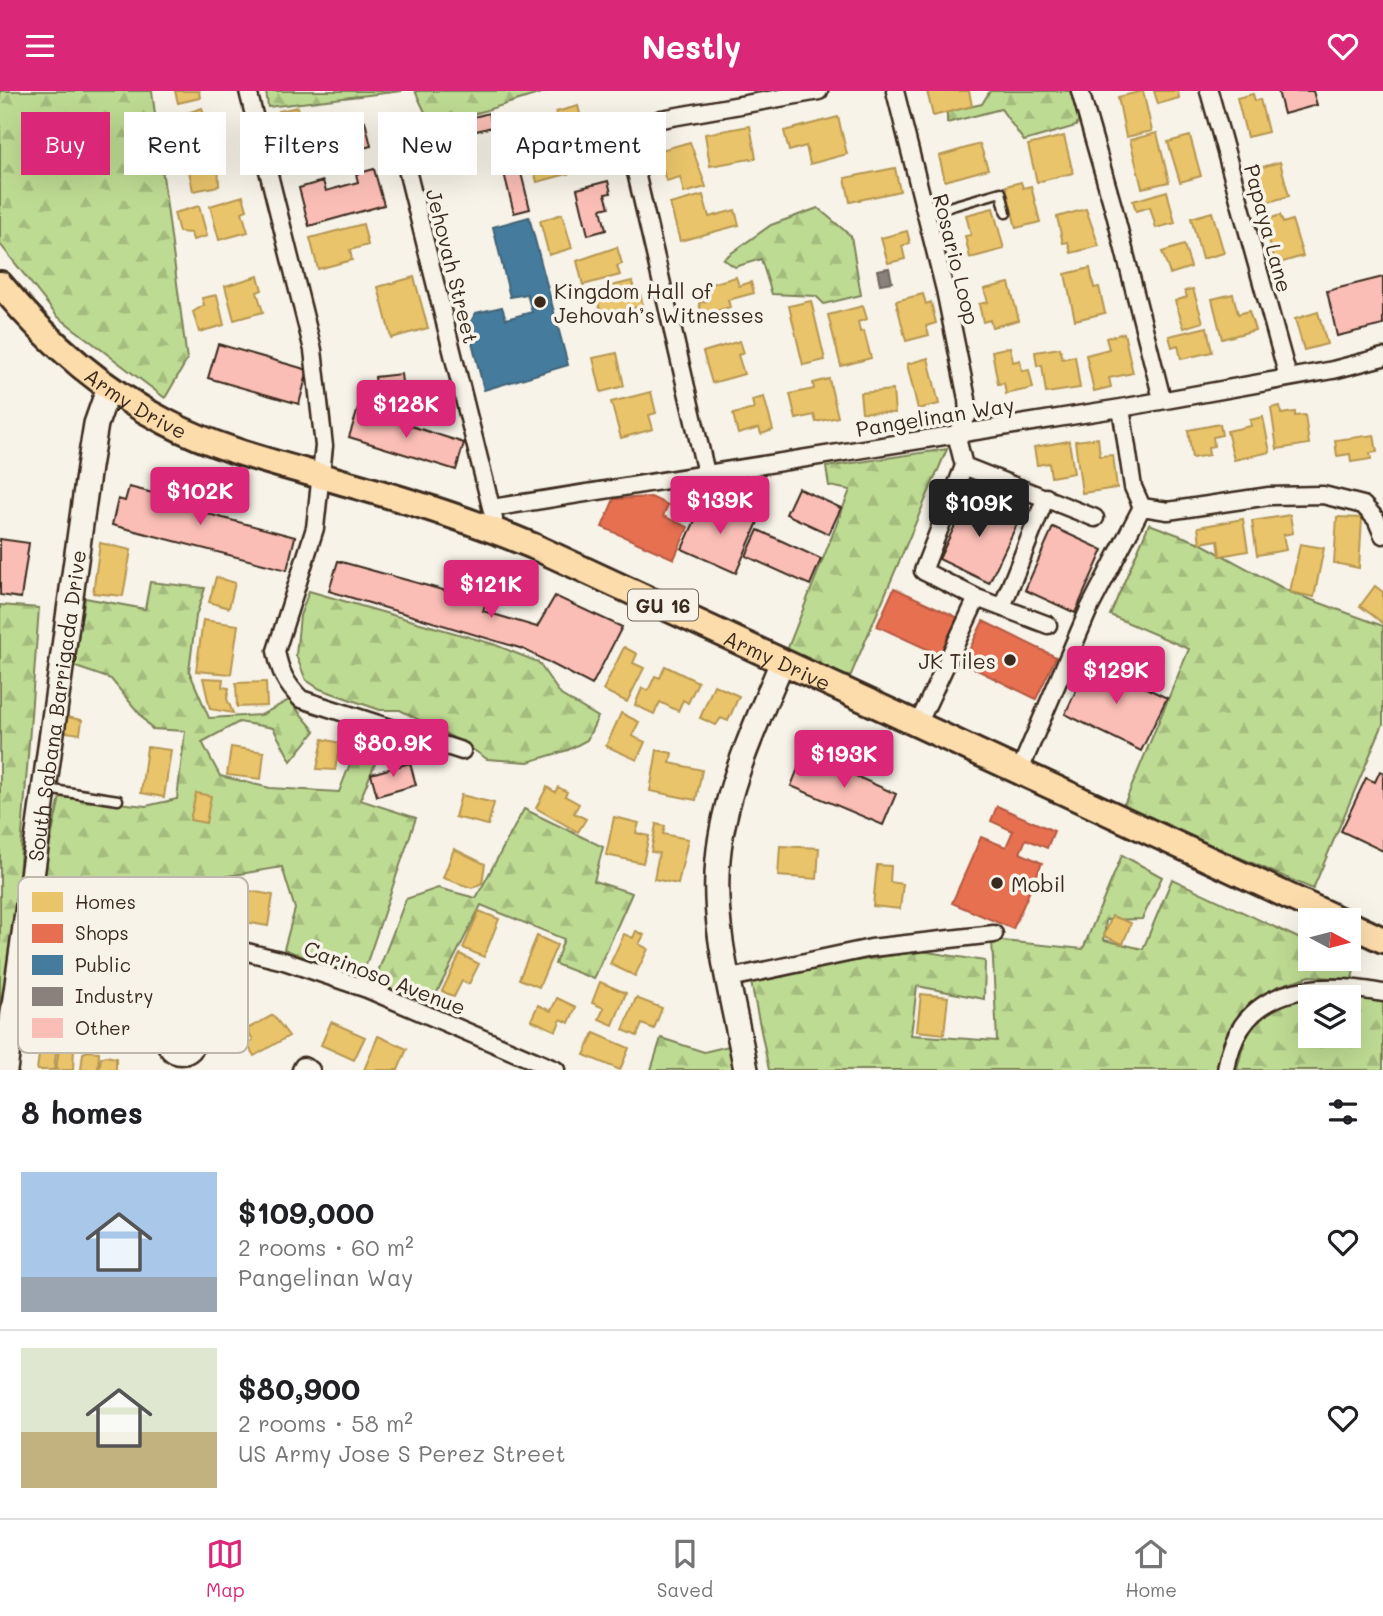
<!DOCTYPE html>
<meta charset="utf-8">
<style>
:root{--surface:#fff;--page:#f6f6f6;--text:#202124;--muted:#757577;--line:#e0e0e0;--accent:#db2777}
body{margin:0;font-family:Mali,sans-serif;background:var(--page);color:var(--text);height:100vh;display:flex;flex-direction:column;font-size:26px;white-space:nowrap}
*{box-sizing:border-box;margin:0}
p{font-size:23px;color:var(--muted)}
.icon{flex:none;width:38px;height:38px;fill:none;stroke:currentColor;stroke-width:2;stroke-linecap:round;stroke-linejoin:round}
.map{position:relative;height:979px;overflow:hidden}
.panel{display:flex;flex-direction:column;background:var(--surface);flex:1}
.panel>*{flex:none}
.hud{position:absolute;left:21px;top:21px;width:700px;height:63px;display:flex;gap:14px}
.needle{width:46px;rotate:97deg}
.controls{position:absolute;left:1298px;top:817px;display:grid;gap:14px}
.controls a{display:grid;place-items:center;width:63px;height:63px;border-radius:0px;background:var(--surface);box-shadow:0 7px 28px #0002;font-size:35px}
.price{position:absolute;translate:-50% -60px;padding:0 16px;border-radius:7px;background:var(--accent);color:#fff;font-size:23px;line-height:46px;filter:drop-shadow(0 2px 4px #0008)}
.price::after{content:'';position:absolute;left:50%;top:42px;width:21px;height:16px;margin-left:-10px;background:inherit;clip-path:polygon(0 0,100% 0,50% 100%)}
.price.active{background:#222;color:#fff}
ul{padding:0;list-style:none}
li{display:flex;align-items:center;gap:21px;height:175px;padding:0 21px}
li+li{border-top:2px solid var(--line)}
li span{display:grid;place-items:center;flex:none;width:196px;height:140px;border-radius:0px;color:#555}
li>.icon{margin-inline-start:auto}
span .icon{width:84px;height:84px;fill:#fffc;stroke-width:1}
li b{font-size:30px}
h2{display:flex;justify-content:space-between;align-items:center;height:84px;padding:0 21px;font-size:30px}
.chip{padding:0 24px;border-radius:0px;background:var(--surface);box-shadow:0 7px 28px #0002;font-size:24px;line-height:63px}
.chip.active{background:var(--accent);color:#fff}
header{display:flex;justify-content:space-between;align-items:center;height:91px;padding:0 21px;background:var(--accent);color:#fff;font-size:32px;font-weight:700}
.tab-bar{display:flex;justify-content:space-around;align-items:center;height:98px;border-top:2px solid var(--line);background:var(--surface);font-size:19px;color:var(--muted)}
.tab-bar a{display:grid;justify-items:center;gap:4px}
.tab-bar .active{color:var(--accent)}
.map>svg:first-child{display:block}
.forest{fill:url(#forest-firs);stroke:#7c8258;stroke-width:2;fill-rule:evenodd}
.homes{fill:#e9c46a;stroke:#b59653;stroke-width:2}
.shops{fill:#e76f51;stroke:#b35a42;stroke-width:2}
.public{fill:#457b9d;stroke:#426377;stroke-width:2}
.industry{fill:#8a817c;stroke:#726760;stroke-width:2}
.building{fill:#fabeb6;stroke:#3b2a1e;stroke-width:2}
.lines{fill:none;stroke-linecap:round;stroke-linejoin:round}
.service-casing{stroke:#3b2a1e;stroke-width:13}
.minor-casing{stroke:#3b2a1e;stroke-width:21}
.secondary-casing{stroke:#3b2a1e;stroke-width:28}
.primary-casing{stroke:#3b2a1e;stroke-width:30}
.service{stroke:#f7f3e8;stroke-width:8}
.minor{stroke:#f7f3e8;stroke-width:16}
.secondary{stroke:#f7f3e8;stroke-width:23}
.primary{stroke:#fddcac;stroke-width:24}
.poi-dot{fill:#3b2a1e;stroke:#f7f3e8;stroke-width:2.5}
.labels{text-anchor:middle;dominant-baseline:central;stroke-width:7;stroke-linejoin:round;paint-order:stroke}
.shield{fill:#f7f3e8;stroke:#73665b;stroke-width:2}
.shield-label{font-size:19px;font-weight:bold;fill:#3b2a1e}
.street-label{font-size:21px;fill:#3b2a1e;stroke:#f7f3e8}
.poi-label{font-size:21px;fill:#3b2a1e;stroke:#f7f3e8;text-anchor:start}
.key{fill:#f7f3e8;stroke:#bfb7ab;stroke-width:2}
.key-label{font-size:19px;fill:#3b2a1e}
</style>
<header><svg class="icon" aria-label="menu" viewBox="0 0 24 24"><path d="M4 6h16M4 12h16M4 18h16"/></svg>Nestly<svg class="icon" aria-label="heart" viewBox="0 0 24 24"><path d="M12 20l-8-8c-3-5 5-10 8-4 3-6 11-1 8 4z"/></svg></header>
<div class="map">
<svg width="1383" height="979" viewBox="0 0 1383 979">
<defs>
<pattern id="forest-firs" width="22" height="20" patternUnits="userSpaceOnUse" patternTransform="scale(1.75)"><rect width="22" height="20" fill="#bedb93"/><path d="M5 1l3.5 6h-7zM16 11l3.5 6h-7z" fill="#a4bc7e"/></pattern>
</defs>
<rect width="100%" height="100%" fill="#f7f3e8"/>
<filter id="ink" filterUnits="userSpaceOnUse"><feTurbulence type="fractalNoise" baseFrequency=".0143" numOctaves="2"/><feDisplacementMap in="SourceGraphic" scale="14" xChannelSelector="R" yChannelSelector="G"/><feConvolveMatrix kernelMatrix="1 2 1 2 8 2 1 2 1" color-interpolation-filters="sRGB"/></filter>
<g filter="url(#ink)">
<!-- forest -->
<path class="forest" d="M0,0H152L187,269L165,307L57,225L0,153Z
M266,0H402L268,16Z
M415,0H548L432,36Z
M990,0H1079L1084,16L1076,35L1024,50L1001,18L947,32V21L982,13Z
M818,117L851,145L861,204L824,213L816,205L772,203L761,168L735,176L723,168L771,134Z
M947,358L850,586L786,562L850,399L829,395L826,376Z
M1149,433L1200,452L1290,501L1383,535V633L1313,798L1123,716L1189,558L1110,524Z
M150,491L205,497L196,525L189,580L209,627L261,624L289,609L315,640L291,670L273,637L239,631L202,651L220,685L270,697L339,701L363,639L386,646L360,709L416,727L361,889L284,858L295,818L282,776L222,786L184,830L43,784L60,706L146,715L177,708L185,640L152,638L111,588L73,575L85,507L145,518Z
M309,500L493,553L538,571L561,604L598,626L587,649L568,659L528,671L487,668L462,651L400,619H380L320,598L306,589L296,564L300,525Z
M0,514L39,517L10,906L0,920Z
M524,718L603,756L594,790L632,802L594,888L555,873L564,848L481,814L428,919L376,896L378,881L406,808L438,797L476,807Z
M1122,764L1162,786L1142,828L1106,829L1104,849L1143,858L1172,788L1311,853V868H1343L1355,873L1352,889L1310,885L1276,896L1246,922L1223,979H769L750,886L921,860L985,870L984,908L917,895L911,944L997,950L992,849L1083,858Z
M1297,903H1383V979H1237L1246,943L1269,911ZM1311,906H1349V945H1311Z
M661,947L704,961L737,953L742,979H651Z"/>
<!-- homes -->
<path class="homes" d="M175,0H199L200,7L178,12Z
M927,0H969L972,15L933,25Z
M1143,0L1152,40L1126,46L1118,6Z
M1154,0H1178L1179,7L1158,13Z
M1253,3L1255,10L1260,8L1268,41L1247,46L1237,7Z
M578,15L592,68L588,69L590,77L537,91L533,76L547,72L546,61L565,52L564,48L550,52L546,37L551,36L550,32L558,29L556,21Z
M298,16L304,41L285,45L279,20Z
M202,17L215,59L179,70L166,29Z
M838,26L847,63L810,73L806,55L789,60L784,40Z
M750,35L756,67L710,75L705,43Z
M1157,42L1169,91L1142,97L1130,49Z
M1064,45L1073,82L1037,91L1028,54Z
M1190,45L1201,85L1180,91L1168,51Z
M690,51L706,96L684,102L680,86L666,90L658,60Z
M980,53L988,78L945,90L939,65Z
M218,69L219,95L193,100L188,75Z
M1280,71L1289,105L1265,112L1255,78Z
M895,77L900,100L850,111L845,87Z
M1021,91L1023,97L1031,95L1040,131L1016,137L1006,95Z
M1167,100L1175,132L1156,137L1150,116L1136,120L1133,110Z
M703,104L709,126L735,119L739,134L680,150L670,113Z
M243,105L247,119L242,121L248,141L219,149L210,115Z
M199,115L207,145L193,149L191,142L179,141L174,122Z
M993,117L1004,158L970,167L965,145L971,144L966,124Z
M1086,118L1099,155L1071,162L1068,151L1063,152L1057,126Z
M1212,121L1224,162L1202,168L1191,127Z
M562,123L572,157L549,164L540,130Z
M1280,124L1283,132L1292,129L1303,165L1276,173L1263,130Z
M363,133L368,154L350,159L352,169L318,178L310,147Z
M907,140L910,152L902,155L905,168L888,172L881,147Z
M1184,154L1191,176L1170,183L1162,161Z
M617,156L622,173L617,175L620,184L583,194L577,170Z
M1090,177L1094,197L1099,196L1105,222L1075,229L1065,183Z
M258,185L262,199L257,201L263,221L234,229L225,195Z
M414,186L428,237L391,247L378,196Z
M736,186L739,195L751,191L754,202L728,209L730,216L702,224L699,212L706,210L701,196Z
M632,190L634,199L639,198L643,215L601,223L595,199Z
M1009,192L1019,229L992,236L990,229L983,231L979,213L988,211L984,198Z
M1193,198L1203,231L1184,237L1175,210L1187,206L1185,200Z
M923,203L926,213L931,211L936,232L926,235L929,244L906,250L896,210Z
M1233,203L1238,223L1249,220L1255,239L1222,248L1212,208Z
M217,204L224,234L199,241L193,221L204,214L202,207Z
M811,210L825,269L803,274L789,215Z
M863,215L867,228L858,231L860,241L864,240L871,267L841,275L828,224Z
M1318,221L1327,253L1304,259L1295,228Z
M1207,236L1212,261L1181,268L1178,254L1172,256L1169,245Z
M1124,242L1133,282L1109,287L1111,296L1094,300L1086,264L1109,258L1106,247Z
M740,250L744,262L738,264L744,283L712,292L703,261Z
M1010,256L1013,271L1020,269L1022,280L1029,279L1033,297L1006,303L1004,292L998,293L992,260Z
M1060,257L1062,268L1075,265L1080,297L1046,302L1042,274L1037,275L1035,261Z
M617,262L624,295L601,301L593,267Z
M928,267L939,313L918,318L907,273Z
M829,288L838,326L816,331L814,324L796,328L790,303L814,298L813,292Z
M893,299L895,322L862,321L860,302Z
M651,301L656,322L649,324L653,338L621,347L611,311Z
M764,306L773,339L761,343L759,337L738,343L733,323L754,318L752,309Z
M1280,315L1281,323L1295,321V325L1305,324L1309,353L1277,358L1271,317Z
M1263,326L1270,361L1234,369L1227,340L1251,335L1250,329Z
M1220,333L1222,344L1213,346L1214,355L1208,356L1209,364L1192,367L1188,339Z
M1374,344L1377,361L1370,362L1371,368L1351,371L1350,363L1337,365L1335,349Z
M1098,347L1100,365L1113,364L1117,397L1082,402L1075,350Z
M1069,350L1074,382L1051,386L1049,372L1037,374L1034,356Z
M1290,424L1293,442L1283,444L1286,459L1257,464L1252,430Z
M1337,426L1362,427L1359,477L1334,472Z
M1243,428L1248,460L1220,465L1218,449L1200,452L1198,436Z
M100,452L131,459L123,505L93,502Z
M1300,453L1324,457L1314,506L1290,501Z
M216,486L235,492L229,517L209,511Z
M1375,495L1383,501V532L1360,515Z
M203,529L238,534L231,583L196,580Z
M624,556L637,563L633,572L644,577L627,611L603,599Z
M665,575L698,591L688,612L683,609L678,620L660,611L654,623L635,614L642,597L648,600L655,585L660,587Z
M203,587L223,588L222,596L229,597L227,608L233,622L210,618Z
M266,591L267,615L237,616L236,592Z
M714,594L739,605L728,630L721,627L716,634L700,627Z
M621,622L639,631L632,645L645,651L637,669L606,655Z
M67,626L82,629L80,643L65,641Z
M323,648L340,652L335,679L317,678Z
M147,656L171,659L164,706L141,702Z
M231,656L264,661L261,688L227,684Z
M657,659L672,662L670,672L702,679L696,709L650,700Z
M547,696L555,701L558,696L567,701L565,705L579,713L574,722L586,728L578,741L536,717Z
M196,702L211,705L206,732L190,729Z
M461,704L494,712L488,734L455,726Z
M614,726L639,732L636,742L649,745L643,772L606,764Z
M656,733L665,735L663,743L688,748L678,793L654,788L659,762L651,761Z
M780,755L819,757L817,788L778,785Z
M454,758L485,773L482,792L472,797L443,787Z
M877,774L891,775L890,791L903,793L900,818L873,815Z
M227,796L273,804L268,835L222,827Z
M479,820L499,828L484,866L463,857Z
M1112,825L1131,832L1123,853L1104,845Z
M636,840L644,844L639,853L648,858L635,885L610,873L624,843L633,847Z
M537,845L557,854L539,896L519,888Z
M460,863L479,873L469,893L462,890L454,906L442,900Z
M600,891L626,902L613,934L599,928L604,917L592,912Z
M921,903L948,906L944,943L917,940Z
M557,907L576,916L569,932L561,928L556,940L531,929L538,914L551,920Z
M636,907L662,917L654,938L642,933L637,945L623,939Z
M273,924L289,945L254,965L247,953L253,949L247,938Z
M331,931L365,946L354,969L321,954Z
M594,942L629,957L620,979L584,964Z
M378,945L407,958L398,979H364Z
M46,947L56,949L57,953L54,979H37L41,949Z
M64,955L74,957L73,979H56L59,957Z
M88,960L99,961L98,979H81L83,962Z
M106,965L116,967V979H99L101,967Z"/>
<!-- shops -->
<path class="shops" d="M651,406L668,414L663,425L688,436L674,468L602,436L614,408Z
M894,497L961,528L944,566L877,535Z
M983,530L1056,566L1036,608L963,572Z
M997,715L1054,740L1047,757L1026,748L1020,762L1042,772L1013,838L952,812L981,746L1006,756L1013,740L991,730Z"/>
<!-- public -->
<path class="public" d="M529,126L568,274L484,299L468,235L476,222L502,216L506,228L532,221L527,203L510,206L493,136Z"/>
<!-- industry -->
<path class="industry" d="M889,177L892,191L880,193L877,179Z"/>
<!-- building -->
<path class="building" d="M1278,0H1313L1317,14L1284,23Z
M489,22L492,36L469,42L466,28Z
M365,30L371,55L352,60L346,35Z
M508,30L530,118L514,122L492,34Z
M522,30L523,36L537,32L540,45L515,51L511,33Z
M374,78L384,114L309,135L299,97L323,90L326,100L358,91L356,83Z
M608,90L611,102L605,103L609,116L601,118L606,139L588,144L577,98Z
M1383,186V234L1337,245L1327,200Z
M218,253L308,279L299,313L208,287Z
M401,283L405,315L388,317L387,313L378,314L375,286Z
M358,318L464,352L456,379L349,346Z
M129,396L169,406L172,396L212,406L208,423L295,446L287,479L112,434L118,408L125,410Z
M798,397L841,417L829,443L786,423Z
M969,405L1019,429L989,492L939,468Z
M705,407L758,431L736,482L682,458Z
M1053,436L1103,459L1075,522L1025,499Z
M758,439L821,468L810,494L746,465Z
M0,448L29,452L21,507L0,504Z
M338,470L486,511L483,520L537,536L555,505L622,536L592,594L523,558L329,500Z
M1090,570L1167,607L1141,660L1065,623Z
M818,666L827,670L829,680L836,676L896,703L883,734L791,695L801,670Z
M410,672L416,694L377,705L371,683Z
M1380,680L1383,681V760L1341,740L1366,687L1375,691Z"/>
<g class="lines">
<defs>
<path id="service" d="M924,123L1001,101L1006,122
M47,698L118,709"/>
<path id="minor" d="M248,0L313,259L324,355L315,437L276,560C280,581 286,593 301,608L462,660
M895,0L945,199L967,308L968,324L956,343L964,375L923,480L977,507L1048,534
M1080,0L1114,119L1162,308
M1209,0L1288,286
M408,83L494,428
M1121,317L1133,396L1142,416L1168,420L1269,405L1323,404L1363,414L1376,428L1383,444
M964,375L1095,427
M706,382L634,73C637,53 641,36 661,28L819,0
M492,417L1121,317L1333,279L1383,266
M1002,516L1046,406
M919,631L977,507
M1020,679L1089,518L1142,416
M32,801L149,837L284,870L367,898L556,979
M730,887L871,857L994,843
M16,914L164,946
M165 949a16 16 0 1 1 32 0a16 16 0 1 1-32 0Z
M301,979L303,975L311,979
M1226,979C1239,895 1314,889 1383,902"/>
<g id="secondary">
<path id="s1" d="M5,979L89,376L96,333L109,296"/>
<path d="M746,979C734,911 711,838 718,768C724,699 756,634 782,571"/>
</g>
<g id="primary">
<path id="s2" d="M0,193C46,249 101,298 166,331C221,360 283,374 342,391C407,409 471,429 533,455L1342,830"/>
<path d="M1349,833L1383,849"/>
</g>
</defs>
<!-- service casing -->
<use href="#service" class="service-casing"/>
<!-- minor casing -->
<use href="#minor" class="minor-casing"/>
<!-- secondary casing -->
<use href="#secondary" class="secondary-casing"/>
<!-- primary casing -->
<use href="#primary" class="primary-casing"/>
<!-- service -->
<use href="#service" class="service"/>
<!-- minor -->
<use href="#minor" class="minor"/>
<!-- secondary -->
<use href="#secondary" class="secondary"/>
<!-- primary -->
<use href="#primary" class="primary"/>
</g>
</g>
<!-- markers -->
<g class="poi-dot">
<circle cx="540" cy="211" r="7"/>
<circle cx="1010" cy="569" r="7"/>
<circle cx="997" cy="792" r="7"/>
</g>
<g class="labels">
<!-- shield labels -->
<rect class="shield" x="628" y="498.5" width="70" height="31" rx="5"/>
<g class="shield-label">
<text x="663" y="514">GU 16</text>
</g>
<!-- street labels -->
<g class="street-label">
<text transform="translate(1269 137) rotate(75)">Papaya Lane</text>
<text transform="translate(957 168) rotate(76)">Rosario Loop</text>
<text transform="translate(453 175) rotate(76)">Jehovah Street</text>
<text stroke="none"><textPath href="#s2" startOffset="182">Army Drive</textPath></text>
<text transform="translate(935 325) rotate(-9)">Pangelinan Way</text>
<text stroke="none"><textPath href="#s2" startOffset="875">Army Drive</textPath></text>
<text stroke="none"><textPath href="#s1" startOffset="368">South Sabana Barrigada Drive</textPath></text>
<text transform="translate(385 886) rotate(21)">Carinoso Avenue</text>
</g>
<!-- poi labels -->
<g class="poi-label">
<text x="554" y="199">Kingdom Hall of<tspan x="554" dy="24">Jehovah’s Witnesses</tspan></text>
<text x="996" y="569" text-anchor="end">JK Tiles</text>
<text x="1011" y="792">Mobil</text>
</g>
</g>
<!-- legend -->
<rect x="18" y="786" width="230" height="176" rx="10" class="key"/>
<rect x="32" y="801" width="31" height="20" fill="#e9c46a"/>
<rect x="32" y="833" width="31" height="19" fill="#e76f51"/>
<rect x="32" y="864" width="31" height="20" fill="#457b9d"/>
<rect x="32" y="896" width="31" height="19" fill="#8a817c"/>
<rect x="32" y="927" width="31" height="20" fill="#fabeb6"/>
<g class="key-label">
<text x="75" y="818">Homes</text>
<text x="75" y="849">Shops</text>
<text x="75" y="881">Public</text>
<text x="75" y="912">Industry</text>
<text x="75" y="944">Other</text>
</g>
</svg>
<div class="controls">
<a><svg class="needle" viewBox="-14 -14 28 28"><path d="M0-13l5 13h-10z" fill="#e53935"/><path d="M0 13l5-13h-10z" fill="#757577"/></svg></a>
<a><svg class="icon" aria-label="layers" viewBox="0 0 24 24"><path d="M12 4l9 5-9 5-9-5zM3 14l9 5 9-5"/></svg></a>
</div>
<b class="price" style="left:406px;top:349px">$128K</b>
<b class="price" style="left:200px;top:436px">$102K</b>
<b class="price" style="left:720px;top:445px">$139K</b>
<b class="price active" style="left:979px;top:448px">$109K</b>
<b class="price" style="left:491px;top:529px">$121K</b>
<b class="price" style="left:1116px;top:615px">$129K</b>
<b class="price" style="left:393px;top:688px">$80.9K</b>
<b class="price" style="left:844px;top:699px">$193K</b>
<div class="hud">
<a class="chip active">Buy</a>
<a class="chip">Rent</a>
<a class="chip">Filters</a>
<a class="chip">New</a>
<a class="chip">Apartment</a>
</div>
</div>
<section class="panel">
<h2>8 homes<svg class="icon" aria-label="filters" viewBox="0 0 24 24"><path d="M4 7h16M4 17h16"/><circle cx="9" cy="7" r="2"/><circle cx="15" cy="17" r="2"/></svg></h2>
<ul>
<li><span style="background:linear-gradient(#a9c7e8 75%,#9aa5b1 0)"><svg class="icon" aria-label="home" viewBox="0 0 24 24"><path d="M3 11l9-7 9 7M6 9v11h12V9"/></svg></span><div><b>$109,000</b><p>2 rooms · 60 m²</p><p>Pangelinan Way</p></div><svg class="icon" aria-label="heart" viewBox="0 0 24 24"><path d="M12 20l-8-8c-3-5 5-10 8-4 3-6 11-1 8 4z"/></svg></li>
<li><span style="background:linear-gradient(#dfe7d0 60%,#c2b280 0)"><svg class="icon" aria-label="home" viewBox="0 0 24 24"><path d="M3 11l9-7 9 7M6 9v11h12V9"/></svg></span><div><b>$80,900</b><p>2 rooms · 58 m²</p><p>US Army Jose S Perez Street</p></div><svg class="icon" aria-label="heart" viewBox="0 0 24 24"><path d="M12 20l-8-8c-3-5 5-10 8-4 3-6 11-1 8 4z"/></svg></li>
</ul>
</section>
<nav class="tab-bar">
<a class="active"><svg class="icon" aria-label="map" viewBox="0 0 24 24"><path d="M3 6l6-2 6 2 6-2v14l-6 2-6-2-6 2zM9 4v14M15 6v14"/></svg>Map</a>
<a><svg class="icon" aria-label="saved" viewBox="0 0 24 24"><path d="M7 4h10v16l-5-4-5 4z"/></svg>Saved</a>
<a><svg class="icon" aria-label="home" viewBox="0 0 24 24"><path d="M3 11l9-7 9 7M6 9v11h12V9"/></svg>Home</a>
</nav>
